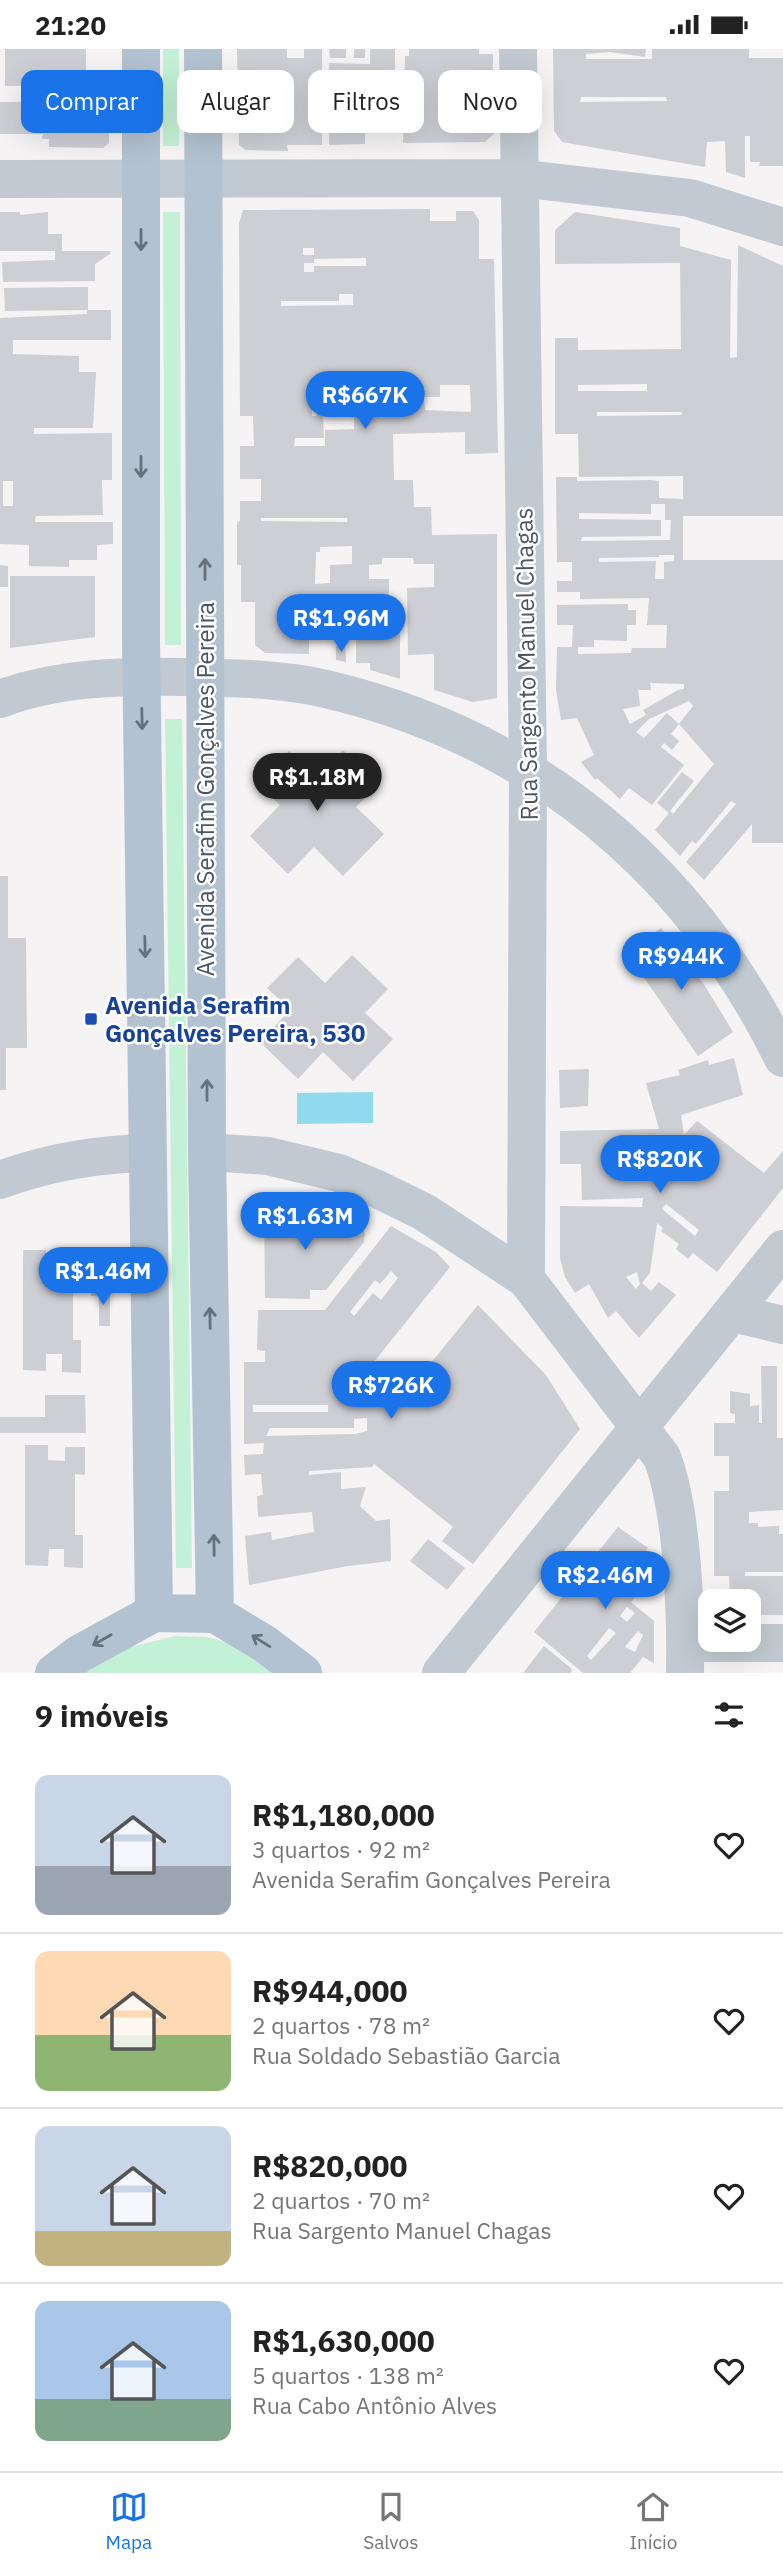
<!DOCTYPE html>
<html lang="pt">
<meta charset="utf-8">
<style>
:root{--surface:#fff;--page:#f2f2f2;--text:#222;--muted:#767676;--line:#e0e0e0;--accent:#1a73e8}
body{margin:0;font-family:"IBM Plex Sans",sans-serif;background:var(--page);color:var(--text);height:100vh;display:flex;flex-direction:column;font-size:26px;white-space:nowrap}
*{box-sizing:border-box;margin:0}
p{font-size:23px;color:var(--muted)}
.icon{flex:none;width:38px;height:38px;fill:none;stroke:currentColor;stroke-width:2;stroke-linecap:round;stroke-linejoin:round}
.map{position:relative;height:1624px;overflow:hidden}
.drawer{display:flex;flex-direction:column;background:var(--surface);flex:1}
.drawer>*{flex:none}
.top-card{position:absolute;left:21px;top:21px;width:742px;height:63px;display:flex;gap:14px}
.controls{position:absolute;left:698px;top:1540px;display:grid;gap:14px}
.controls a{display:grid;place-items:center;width:63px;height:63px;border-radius:14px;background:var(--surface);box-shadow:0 7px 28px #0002;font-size:35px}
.price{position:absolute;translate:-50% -60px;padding:0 16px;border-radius:24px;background:var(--accent);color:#fff;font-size:23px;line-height:46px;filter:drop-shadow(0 2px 4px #0008)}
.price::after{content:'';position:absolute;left:50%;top:42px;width:21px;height:16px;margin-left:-10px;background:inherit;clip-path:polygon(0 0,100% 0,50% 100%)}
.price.selected{background:#222;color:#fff}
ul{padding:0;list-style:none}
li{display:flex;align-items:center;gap:21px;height:175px;padding:0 35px}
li+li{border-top:2px solid var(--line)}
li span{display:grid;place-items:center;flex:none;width:196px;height:140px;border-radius:14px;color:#555}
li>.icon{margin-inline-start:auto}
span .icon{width:84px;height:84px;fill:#fffc;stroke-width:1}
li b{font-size:30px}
h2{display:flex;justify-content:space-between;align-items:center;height:84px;padding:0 35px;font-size:30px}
.chip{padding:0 24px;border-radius:14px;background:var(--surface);box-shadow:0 7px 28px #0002;font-size:24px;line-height:63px}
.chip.selected{background:var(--accent);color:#fff}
.status{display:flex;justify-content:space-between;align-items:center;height:49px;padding:0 35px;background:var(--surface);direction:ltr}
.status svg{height:19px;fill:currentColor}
.dock{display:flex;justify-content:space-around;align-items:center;height:98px;border-top:2px solid var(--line);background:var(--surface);font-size:19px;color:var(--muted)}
.dock a{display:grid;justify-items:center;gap:4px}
.dock .selected{color:var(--accent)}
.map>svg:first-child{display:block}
.green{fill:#c3f1d5}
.water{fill:#90daee}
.building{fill:#cdcfd5;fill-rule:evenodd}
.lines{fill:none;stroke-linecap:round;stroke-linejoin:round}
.minor{stroke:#c1cad2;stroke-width:38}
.major{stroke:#b3c2d1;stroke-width:38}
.oneway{stroke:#64717d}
.transit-dot{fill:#1a4fb4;stroke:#fff;stroke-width:2.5}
.labels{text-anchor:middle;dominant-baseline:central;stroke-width:5;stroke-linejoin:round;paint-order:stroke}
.street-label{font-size:24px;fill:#4a5661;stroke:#fff}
.transit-label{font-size:24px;font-weight:bold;fill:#164399;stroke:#fff;text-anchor:start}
</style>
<div class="status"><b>21:20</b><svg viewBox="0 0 49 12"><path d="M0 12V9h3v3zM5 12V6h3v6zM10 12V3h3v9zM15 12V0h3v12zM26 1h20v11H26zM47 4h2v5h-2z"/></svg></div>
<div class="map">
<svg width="783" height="1624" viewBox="0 0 783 1624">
<rect width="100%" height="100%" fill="#f5f3f3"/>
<!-- green -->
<path class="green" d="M163,0H179V97H163Z
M163,163H180L181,596H165Z
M165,670H182L192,1519H176Z
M175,1587L208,1588L245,1599L275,1624H80L111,1603Z"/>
<!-- water -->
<path class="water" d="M373,1043V1074L297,1075V1044Z"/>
<!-- building -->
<path class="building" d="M5,0H86V36L5,37Z
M237,0H287V9H304V0H322V53L329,52V14L370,15V0H395V73H375L374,47H365V95L329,96V66H322V96H287L288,102L246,101L239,96ZM342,50H353V58H341Z
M329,0H346V9H330Z
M354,0H365V9H354Z
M409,0H479V5H493V21H487L490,47L467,48V50H493L494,85L485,93L403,94L405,7H409Z
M553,0H646L645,8L610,3L586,5V10H652V0H749V9H783V117H759L760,113H750V87H745V129L726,123L725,92L707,93L705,118L562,93L554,82ZM581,48H666L667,52L580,53Z
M109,52V94L103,99L49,98V90H42L43,85H0V53Z
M430,160V172H456V162H473L479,171V210H494L498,404L465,405V383L393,385L394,431H413L414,458H431L432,486L497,485V649L473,653L434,641V605L408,606L407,539L434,538V515H414L413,509H382V515L369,516V530H389V570H400V630L370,621V614H356V579H345V593L331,590V579L309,580V605L265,604L255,596V553H241V516H237V473L240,472V452H261V430H240V397H254L253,367H240L239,174L243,161ZM303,199H314V206H303ZM366,209V217H314V223H304V214H314V210ZM339,245H353V256L281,257V252H339ZM440,336H470L471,363L425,361L424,348H440ZM316,342L317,367H312V343ZM380,354L400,356V364L380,369ZM323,367H354V380L325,381V397H294L295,389H324ZM261,469H347V473L261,472ZM352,497V515L330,516V534L315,535L316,503H320V498ZM314,550H344V554H314ZM356,550H369V554H355Z
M0,163H20V166L48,163V185H62V202H110V205L95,215V232L3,233L2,213L55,211V202H0Z
M575,163L680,179V197L731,211L730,309L737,308L738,196L783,217V467H683V511H783V794H752V775L704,831L686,813L736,755L731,752L696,795L692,792L680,807L655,781L669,764L657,754L682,723L694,732L670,762L673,765L714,715L679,675L693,657L689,652L649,670L636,683L644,689L667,664L679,675L671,685L679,692L672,701L664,694L661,698L684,716L652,756L629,739L620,750L597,729L595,731L581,713L594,706L577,669L561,671L556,641L557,598H572L573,576H557V556L628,555V561H636V576H627V592L594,591V598H578V605L631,604L632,599H666L667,576H647L649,549L580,550V543H557V532H572V513H557L556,428H577V432L651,431L659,432V449L683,450V427L579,428L578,385H555V289H578V301L681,300L680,214L555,215V181ZM647,335V342H578V336ZM597,363H682V366L597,367ZM651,455H665V471H671L670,491L581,492L582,488L661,487V471L579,470V464L651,465ZM659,506H674V512L664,513V530H655L656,512L599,513V509L659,508ZM650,634L684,635V640L678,641L643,661L646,666L630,675L623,660L640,657L638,641H651Z
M88,238V261H111V291H13V305L79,307V323H96L93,379H34V385L112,384V431H102L103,466L36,467L35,473H113V495L97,496V511H69V518L29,517V496L0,495V269L87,265V261L5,262L4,239ZM3,432H13V457H3Z
M0,516L8,517V538H0Z
M10,527H95V588L10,599Z
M336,597H345L346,613L336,611Z
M343,701L378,735L356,758L384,785L343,827L314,798L288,825L250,787L280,756L257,734L289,702L316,728Z
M0,827H8V889H26L27,999H6V1041H0Z
M661,879L705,937L733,983L698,1007L627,904Z
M352,906L388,940L365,964L393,990L353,1032L323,1003L298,1030L260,993L290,961L267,939L298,908L325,934Z
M734,1009L743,1046L681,1066L684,1086L697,1072L764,1124L783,1102V1139L717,1223L693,1204L688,1210L676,1200L679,1195L661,1182L663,1179L657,1174L650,1224L642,1234L651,1242L659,1233L676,1246L639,1289L616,1262L608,1269L589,1235L575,1244L565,1228L560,1209V1157L642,1158L643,1149L582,1151L581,1115H560V1082L659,1080L646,1034L680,1026L678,1021L708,1011L709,1016ZM666,1155L699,1181L695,1187L662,1160ZM637,1223L640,1235L636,1240L626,1228Z
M589,1020L588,1057L560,1059L559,1021Z
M264,1160L317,1163L365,1182L364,1193L326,1241H310V1250L265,1249Z
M391,1177L436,1203L450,1218L365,1324L369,1330L355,1336H373L391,1363L478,1256L546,1326L580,1380L473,1515L442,1492L453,1478L374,1415L372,1418L309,1422V1426L341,1423V1440L366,1438L360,1457L376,1472L390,1470L391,1512L348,1517L249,1536L245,1487L271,1483L272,1491L314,1483L312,1463L258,1468L257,1447L263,1446L261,1425L245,1426L244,1406L263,1405L264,1394L244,1395V1313H265V1302L257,1301L258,1261H325ZM391,1222L398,1229L381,1251L373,1244L354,1267L350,1263L375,1231L380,1235ZM253,1356H328V1363H253ZM367,1369V1382L355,1385L266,1387L270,1379H354V1370Z
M23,1201H46V1216L63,1217V1203H83V1231L73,1230V1291H81V1324L62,1323V1305H46V1322L23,1321Z
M102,1239V1245H110V1277H99V1247H91V1240Z
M761,1317H777V1389H783V1461L749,1463V1474H758V1478L779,1477V1485H783V1523H745V1527H783V1566H749V1552H715L714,1549H730L729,1527H714V1442H729V1407H714V1374H735V1365L730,1364V1342L750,1345V1357L759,1356V1374H762Z
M45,1346H85L86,1384H0V1368H45Z
M25,1396H48V1411L65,1412V1398H85V1426L75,1425V1486H83V1519L64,1518V1500H49L48,1517L25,1516Z
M618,1478L648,1499L644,1504L648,1507V1517H654V1547L644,1538L631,1553L654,1572V1614L643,1608L630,1624H583L534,1583ZM627,1558L635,1564L627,1573L620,1567ZM609,1579L616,1584L591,1611L587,1607ZM638,1582L643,1586L635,1603L625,1598Z
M428,1490L465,1519L447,1541L410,1512Z
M544,1597L572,1620L571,1624H523Z"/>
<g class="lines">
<!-- minor -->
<path class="minor" d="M518,0L528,721L526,1230
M0,130L518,129L690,149L783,178
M0,650C58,628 122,627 183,628C229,629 280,629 326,640C534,689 689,818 783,1009
M207,1103L268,1107L339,1124L377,1140L424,1163L526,1230L662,1408C683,1464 686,1564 685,1624
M0,1131C49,1113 95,1105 147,1104
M733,1264L783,1276
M686,1594H783
M441,1624L783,1200"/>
<!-- major -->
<path class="major" d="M141,0V589L154,1564
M203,0L207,1103L215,1565
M54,1624L79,1605L154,1564L215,1565L265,1595L303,1624"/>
</g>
<!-- one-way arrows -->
<defs><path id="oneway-shaft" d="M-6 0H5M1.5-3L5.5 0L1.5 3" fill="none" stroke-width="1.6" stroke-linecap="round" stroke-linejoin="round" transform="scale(1.75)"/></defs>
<g class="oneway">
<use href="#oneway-shaft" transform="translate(141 191) rotate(90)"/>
<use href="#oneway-shaft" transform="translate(141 418) rotate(90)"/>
<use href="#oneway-shaft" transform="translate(205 520) rotate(-90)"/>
<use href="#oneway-shaft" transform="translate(142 670) rotate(89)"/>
<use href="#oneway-shaft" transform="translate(145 898) rotate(89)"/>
<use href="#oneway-shaft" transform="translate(207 1041) rotate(-90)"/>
<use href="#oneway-shaft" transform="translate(210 1269) rotate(-91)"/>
<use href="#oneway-shaft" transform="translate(214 1496) rotate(-91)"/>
<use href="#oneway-shaft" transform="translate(102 1591) rotate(150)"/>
<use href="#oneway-shaft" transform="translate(261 1592) rotate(-148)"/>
</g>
<!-- markers -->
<rect class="transit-dot" x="84" y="963" width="14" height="14" rx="3.5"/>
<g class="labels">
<!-- street labels -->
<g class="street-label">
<text transform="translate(526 615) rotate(-91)">Rua Sargento Manuel Chagas</text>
<text transform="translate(205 740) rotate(-90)">Avenida Serafim Gonçalves Pereira</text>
</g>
<!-- transit labels -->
<g class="transit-label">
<text x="105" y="956">Avenida Serafim<tspan x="105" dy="28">Gonçalves Pereira, 530</tspan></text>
</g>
</g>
</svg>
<div class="controls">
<a><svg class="icon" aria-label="layers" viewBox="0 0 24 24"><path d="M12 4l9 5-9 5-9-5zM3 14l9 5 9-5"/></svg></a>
</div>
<b class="price" style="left:365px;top:382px">R$667K</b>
<b class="price" style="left:341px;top:605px">R$1.96M</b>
<b class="price selected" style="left:317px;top:764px">R$1.18M</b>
<b class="price" style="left:681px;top:943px">R$944K</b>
<b class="price" style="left:660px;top:1146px">R$820K</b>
<b class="price" style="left:305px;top:1203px">R$1.63M</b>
<b class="price" style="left:103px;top:1258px">R$1.46M</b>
<b class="price" style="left:391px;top:1372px">R$726K</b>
<b class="price" style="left:605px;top:1562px">R$2.46M</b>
<div class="top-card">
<a class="chip selected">Comprar</a>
<a class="chip">Alugar</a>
<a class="chip">Filtros</a>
<a class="chip">Novo</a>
</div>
</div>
<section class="drawer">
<h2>9 imóveis<svg class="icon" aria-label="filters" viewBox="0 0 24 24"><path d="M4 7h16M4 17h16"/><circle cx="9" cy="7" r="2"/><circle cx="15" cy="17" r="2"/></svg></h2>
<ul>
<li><span style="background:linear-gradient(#c9d6e8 65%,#9aa5b1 0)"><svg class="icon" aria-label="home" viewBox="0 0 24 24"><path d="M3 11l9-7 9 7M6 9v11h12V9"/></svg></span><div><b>R$1,180,000</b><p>3 quartos · 92 m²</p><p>Avenida Serafim Gonçalves Pereira</p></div><svg class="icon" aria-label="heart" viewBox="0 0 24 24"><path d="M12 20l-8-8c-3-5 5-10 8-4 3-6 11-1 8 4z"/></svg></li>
<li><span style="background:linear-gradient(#ffd9b3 60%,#8fb573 0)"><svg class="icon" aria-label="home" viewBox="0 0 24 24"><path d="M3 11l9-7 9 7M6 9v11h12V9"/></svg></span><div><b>R$944,000</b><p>2 quartos · 78 m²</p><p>Rua Soldado Sebastião Garcia</p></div><svg class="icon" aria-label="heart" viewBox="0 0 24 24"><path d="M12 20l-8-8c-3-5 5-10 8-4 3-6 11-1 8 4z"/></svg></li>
<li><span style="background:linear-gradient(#c9d6e8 75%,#c2b280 0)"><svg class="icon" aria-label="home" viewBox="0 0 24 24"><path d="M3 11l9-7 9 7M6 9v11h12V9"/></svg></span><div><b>R$820,000</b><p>2 quartos · 70 m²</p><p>Rua Sargento Manuel Chagas</p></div><svg class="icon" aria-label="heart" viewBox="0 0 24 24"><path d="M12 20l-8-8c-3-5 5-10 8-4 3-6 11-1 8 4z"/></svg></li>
<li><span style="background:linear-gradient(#a9c7e8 70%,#7fa58c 0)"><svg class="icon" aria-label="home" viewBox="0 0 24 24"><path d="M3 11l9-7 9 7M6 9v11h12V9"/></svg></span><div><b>R$1,630,000</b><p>5 quartos · 138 m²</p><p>Rua Cabo Antônio Alves</p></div><svg class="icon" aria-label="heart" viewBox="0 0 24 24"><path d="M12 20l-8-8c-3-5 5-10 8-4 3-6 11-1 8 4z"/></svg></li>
</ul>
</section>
<nav class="dock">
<a class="selected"><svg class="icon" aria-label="map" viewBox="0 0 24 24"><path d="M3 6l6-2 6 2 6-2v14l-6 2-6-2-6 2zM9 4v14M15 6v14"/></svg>Mapa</a>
<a><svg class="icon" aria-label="saved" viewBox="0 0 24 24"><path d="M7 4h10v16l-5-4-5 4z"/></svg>Salvos</a>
<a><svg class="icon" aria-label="home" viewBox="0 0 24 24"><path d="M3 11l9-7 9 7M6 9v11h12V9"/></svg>Início</a>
</nav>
